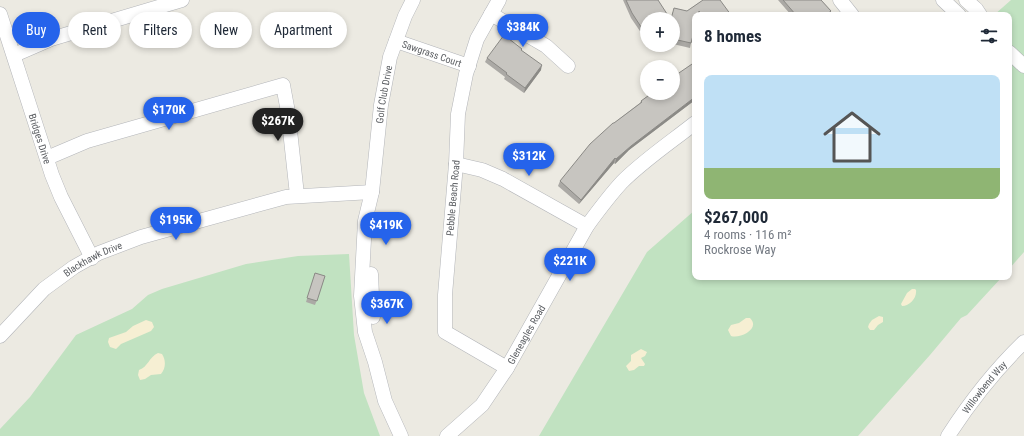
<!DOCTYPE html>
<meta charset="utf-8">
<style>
:root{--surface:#fff;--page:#f2f2f3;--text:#1f2937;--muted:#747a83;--accent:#2563eb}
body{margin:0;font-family:"Roboto Condensed",sans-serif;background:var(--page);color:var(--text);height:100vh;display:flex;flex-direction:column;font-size:15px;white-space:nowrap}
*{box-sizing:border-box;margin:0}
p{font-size:13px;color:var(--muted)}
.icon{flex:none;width:22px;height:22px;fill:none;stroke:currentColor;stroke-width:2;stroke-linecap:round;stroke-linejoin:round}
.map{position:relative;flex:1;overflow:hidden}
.side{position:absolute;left:692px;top:12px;width:320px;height:268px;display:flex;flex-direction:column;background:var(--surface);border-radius:8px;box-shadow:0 2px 6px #0003}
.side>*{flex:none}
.top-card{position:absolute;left:12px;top:12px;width:380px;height:36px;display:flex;gap:8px}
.fabs{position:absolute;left:640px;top:12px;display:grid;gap:8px}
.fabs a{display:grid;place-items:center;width:40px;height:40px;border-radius:50%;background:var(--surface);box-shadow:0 2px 6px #0003;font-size:20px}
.price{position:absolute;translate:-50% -34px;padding:0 9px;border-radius:14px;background:var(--accent);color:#fff;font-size:13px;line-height:26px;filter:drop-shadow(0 1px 2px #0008)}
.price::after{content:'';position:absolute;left:50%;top:24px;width:12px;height:9px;margin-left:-6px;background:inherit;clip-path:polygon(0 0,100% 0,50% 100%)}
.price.selected{background:#222;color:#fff}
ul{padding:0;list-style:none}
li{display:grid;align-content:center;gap:8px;height:212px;padding:0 12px}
li span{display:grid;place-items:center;height:124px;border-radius:8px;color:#555}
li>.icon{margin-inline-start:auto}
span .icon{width:72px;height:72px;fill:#fffc;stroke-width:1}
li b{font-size:17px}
h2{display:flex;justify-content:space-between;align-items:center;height:48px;padding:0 12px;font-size:17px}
.pill{padding:0 14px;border-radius:18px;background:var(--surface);box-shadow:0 2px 6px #0003;font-size:14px;line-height:36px}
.pill.selected{background:var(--accent);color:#fff}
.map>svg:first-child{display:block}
.green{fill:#c1e2c1}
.sand{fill:#f6efd3}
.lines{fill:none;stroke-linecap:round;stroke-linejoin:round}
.minor-casing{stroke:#b3b5b9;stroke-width:15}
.minor{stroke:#fff;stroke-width:14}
.wall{fill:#aba9a5}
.shaded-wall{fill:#8b8a86}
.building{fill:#c7c5c0;stroke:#8b8a86}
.labels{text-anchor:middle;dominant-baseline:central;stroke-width:3;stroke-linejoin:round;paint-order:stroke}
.street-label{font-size:10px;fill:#5b5e62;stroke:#fff}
</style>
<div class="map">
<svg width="1024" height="436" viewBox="0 0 1024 436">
<rect width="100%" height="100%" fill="#eceae2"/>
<!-- green -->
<path class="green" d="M1011,0H1024V252L1009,269V15H994Z
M695,210V277H1002L967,315L961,318L930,355L858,436H539L647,252Z
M349,254L354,335L364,393L380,436H0V429L30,397L76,335L132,309L148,295L162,289L246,264L298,256Z"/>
<!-- sand -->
<path class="sand" d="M912,289H915L916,290C917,298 910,306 902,306L901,304L907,293Z
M879,316L883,317V322L878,325L874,330H870L868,327L869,324L872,320Z
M746,318H750C761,329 740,339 731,336L728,330L731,325L739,323Z
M146,320L152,322L154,327L151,331L121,344L116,349L110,347L108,342L109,338L126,332L133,326Z
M641,349L647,352L645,356L641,358L645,364L644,366H639L634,370L629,371L626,366L631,361V355Z
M158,353L162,354C166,360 166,368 161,374L151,375L145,379L140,380L138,375L139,370C148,367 149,357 158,353Z"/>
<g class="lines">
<defs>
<g id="minor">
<path d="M499,0L477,39L466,74L458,114L456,164L445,295V332L507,368"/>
<path d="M840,0L852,15"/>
<path d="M943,0L959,15"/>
<path d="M966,0L976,9L980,15"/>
<path id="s1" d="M0,14L52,175L61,197L92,258"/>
<path d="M491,14L546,46L568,66"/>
<path id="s2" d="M396,41L469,66"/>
<path d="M1009,52L1024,66"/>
<path d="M14,55L51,39L182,0"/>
<path d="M47,158L87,141L283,85L288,112L297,195"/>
<path d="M456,164L482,170L503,179L587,226"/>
<path d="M371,274L373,317"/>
<path id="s3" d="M0,336L44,289L74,267L99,253L141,237L286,197L372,192"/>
<path id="s4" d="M401,436L385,401L375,362L365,332L361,296L365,221L372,192L381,105L390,57L405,16L413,0"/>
<path id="s5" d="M447,436L482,405L507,368L587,226C598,211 609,196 622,182C644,160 671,142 695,123"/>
<path id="s6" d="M948,436C970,402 995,370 1024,342"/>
</g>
</defs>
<!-- minor casing -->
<use href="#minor" class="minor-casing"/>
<!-- minor -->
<use href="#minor" class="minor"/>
</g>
<!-- wall -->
<path class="wall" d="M623,0H658L647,35L644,37L631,18Z
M703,0L731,15H695L691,43L690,48L673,44V19H671L674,8L687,11Z
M778,0H821L831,11L829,15H791Z
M522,51L541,70L524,93L504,79L505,77L485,62L487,58Z
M695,62V100L629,150L615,164L614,163L579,204L558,186L560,181L614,123L640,103L641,101Z
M315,273L325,276L315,305L306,302Z"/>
<!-- shaded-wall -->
<path class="shaded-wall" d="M647,32V35L644,37L645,33Z
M542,65L541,70L524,93L525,88Z
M695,97V100L629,150L615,164L616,159L631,146Z
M615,158L614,163L579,204L581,200Z"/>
<!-- building -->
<path class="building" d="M626,0H658L669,17L666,19H647V32L645,33L632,13Z
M703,0H720L731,15H702L699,11L698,15H695V28L691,43L673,39V19H671L674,8L687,11Z
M783,0H821L831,11L826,15H796Z
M504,35L522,49L521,50L542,65L525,88L506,74L507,73L487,58Z
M695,62V97L631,146L616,159L615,158L581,200L560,181L590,144L613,123H614L642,102L641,101L652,93H673V77Z
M315,273L325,276L317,301L307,298Z"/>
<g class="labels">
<!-- street labels -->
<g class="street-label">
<text stroke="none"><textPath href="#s2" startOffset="38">Sawgrass Court</textPath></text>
<text stroke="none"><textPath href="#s4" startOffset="350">Golf Club Drive</textPath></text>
<text stroke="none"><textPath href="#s1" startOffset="131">Bridges Drive</textPath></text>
<text transform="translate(453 198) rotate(-85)">Pebble Beach Road</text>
<text stroke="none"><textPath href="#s3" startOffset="122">Blackhawk Drive</textPath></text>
<text stroke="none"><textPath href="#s5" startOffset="130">Gleneagles Road</textPath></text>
<text stroke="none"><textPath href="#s6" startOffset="61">Willowbend Way</textPath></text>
</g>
</g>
</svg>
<div class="fabs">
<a>+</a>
<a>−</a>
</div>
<b class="price" style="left:523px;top:48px">$384K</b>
<b class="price" style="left:169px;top:131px">$170K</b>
<b class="price selected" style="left:278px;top:142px">$267K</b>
<b class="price" style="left:529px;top:177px">$312K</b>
<b class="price" style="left:176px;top:241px">$195K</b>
<b class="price" style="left:386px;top:246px">$419K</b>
<b class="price" style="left:570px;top:282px">$221K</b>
<b class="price" style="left:387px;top:325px">$367K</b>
<div class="top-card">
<a class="pill selected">Buy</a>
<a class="pill">Rent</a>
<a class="pill">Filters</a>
<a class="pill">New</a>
<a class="pill">Apartment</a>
</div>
<section class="side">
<h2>8 homes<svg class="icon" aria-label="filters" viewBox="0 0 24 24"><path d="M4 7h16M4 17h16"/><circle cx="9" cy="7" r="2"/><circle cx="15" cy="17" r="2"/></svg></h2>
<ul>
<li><span style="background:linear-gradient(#bfe0f5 75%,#8fb573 0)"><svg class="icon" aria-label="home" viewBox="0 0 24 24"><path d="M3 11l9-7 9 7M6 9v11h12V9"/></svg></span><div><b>$267,000</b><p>4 rooms · 116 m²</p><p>Rockrose Way</p></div></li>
</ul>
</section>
</div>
